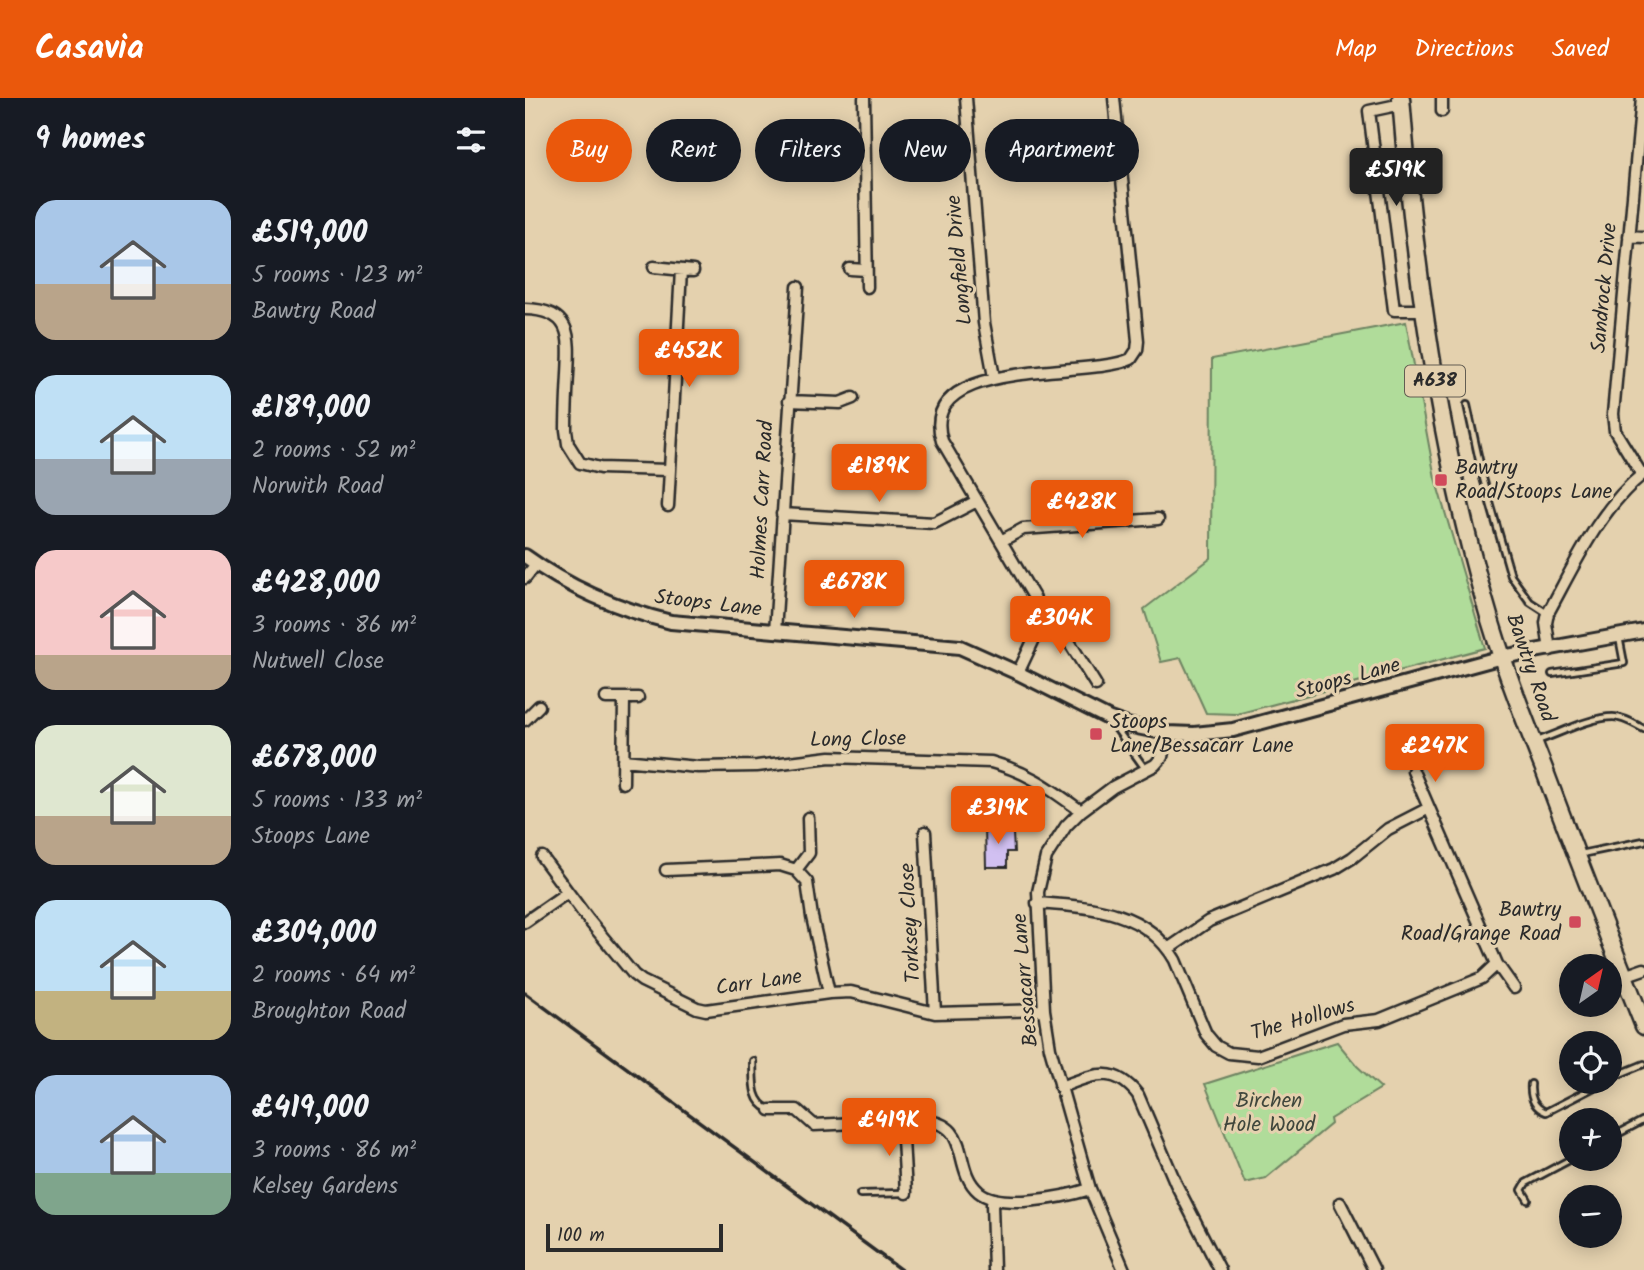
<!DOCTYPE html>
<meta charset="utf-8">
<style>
:root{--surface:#171b24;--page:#242831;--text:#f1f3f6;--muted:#9ea1a6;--accent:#ea580c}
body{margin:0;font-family:Kalam,sans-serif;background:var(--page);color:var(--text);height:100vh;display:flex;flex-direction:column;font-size:26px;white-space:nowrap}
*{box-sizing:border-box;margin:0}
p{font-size:23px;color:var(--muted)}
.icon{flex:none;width:38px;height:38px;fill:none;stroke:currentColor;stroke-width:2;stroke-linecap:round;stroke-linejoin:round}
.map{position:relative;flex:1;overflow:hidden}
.sheet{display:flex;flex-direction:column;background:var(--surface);width:525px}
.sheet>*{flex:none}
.top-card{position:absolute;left:21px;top:21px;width:665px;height:63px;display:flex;gap:14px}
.needle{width:46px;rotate:34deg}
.buttons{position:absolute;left:1034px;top:856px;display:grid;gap:14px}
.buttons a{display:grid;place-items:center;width:63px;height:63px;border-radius:50%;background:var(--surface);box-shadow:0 4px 18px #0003;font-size:35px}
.scale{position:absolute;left:21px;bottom:18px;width:177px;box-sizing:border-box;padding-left:7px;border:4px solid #2b2b2b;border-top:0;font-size:19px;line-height:24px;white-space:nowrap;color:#2b2b2b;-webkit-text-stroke:5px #e4d1ae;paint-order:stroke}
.price{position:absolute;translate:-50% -60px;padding:0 16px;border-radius:7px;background:var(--accent);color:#fff;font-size:23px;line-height:46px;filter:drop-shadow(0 2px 4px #0008)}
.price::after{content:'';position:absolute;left:50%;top:42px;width:21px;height:16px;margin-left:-10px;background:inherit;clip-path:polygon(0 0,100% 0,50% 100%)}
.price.active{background:#222;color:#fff}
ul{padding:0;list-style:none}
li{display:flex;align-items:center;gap:21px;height:175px;padding:0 35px}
li span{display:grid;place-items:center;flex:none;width:196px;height:140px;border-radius:21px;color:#555}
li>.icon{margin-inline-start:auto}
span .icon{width:84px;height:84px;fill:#fffc;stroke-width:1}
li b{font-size:30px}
h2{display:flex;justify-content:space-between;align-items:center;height:84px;padding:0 35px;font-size:30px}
.chip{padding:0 24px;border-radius:32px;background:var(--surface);box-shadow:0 4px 18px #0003;font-size:24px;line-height:63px}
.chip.active{background:var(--accent);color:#fff}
header{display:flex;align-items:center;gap:42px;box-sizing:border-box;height:98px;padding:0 35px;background:var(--accent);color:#fff}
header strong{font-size:33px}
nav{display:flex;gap:38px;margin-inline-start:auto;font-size:24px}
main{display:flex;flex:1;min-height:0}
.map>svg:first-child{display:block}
.green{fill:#b0dc9a;stroke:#6e8462;stroke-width:2}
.building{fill:#d1c0f1;stroke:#2b2b2b;stroke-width:2}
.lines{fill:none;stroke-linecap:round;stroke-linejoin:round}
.service-casing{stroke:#2b2b2b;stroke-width:10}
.minor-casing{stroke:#2b2b2b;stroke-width:15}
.tertiary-casing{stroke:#2b2b2b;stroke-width:18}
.trunk-casing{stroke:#2b2b2b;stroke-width:21}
.service{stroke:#e4d1ae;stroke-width:4.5}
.minor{stroke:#e4d1ae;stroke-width:10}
.tertiary{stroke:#e4d1ae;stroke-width:12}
.trunk{stroke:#e4d1ae;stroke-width:16}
.rail{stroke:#2b2b2b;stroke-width:3.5}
.poi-dot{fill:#d1495b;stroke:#e4d1ae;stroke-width:2.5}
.labels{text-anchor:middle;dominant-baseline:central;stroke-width:6;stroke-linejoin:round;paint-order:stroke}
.shield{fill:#e4d1ae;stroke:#625d52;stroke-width:2}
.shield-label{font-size:19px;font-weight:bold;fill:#2b2b2b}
.street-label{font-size:21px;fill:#2b2b2b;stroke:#e4d1ae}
.poi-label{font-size:21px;fill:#2b2b2b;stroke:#e4d1ae;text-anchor:start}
.park-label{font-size:21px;fill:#3f463c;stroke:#e4d1ae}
</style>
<header>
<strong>Casavia</strong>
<nav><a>Map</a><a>Directions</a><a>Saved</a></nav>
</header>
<main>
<section class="sheet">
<h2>9 homes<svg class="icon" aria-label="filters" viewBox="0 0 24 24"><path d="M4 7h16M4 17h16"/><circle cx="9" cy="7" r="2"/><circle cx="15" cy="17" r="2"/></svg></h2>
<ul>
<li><span style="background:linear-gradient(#a9c7e8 60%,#b9a48a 0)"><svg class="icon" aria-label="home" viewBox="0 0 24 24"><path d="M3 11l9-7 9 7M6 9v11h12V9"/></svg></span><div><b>£519,000</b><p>5 rooms · 123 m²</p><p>Bawtry Road</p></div></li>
<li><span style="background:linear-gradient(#bfe0f5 60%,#9aa5b1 0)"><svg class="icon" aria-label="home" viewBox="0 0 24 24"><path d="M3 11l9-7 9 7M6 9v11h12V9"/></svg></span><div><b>£189,000</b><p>2 rooms · 52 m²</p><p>Norwith Road</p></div></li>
<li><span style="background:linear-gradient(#f6c9c9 75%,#b9a48a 0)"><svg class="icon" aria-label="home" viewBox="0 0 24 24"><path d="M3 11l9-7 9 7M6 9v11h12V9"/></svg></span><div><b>£428,000</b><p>3 rooms · 86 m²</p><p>Nutwell Close</p></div></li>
<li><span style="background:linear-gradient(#dfe7d0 65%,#b9a48a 0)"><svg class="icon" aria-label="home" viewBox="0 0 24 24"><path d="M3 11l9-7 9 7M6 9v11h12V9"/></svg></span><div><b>£678,000</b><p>5 rooms · 133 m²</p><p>Stoops Lane</p></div></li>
<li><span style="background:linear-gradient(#bfe0f5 65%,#c2b280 0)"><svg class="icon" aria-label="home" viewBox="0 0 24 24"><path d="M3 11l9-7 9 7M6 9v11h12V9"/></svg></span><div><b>£304,000</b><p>2 rooms · 64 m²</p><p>Broughton Road</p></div></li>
<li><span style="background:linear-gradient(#a9c7e8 70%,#7fa58c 0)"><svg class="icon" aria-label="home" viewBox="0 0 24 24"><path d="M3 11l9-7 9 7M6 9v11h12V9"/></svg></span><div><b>£419,000</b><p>3 rooms · 86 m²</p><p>Kelsey Gardens</p></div></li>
</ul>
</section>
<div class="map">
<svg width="1119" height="1172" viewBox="0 0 1119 1172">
<rect width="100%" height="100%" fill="#e4d1ae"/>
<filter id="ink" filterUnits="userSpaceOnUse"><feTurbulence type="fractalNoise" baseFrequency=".0143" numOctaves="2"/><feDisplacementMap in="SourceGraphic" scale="14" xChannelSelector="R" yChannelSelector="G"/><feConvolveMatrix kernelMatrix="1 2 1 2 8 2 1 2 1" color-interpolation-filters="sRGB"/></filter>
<g filter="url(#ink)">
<!-- green -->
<path class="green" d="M881,224L910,380L960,550L712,616L681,615L656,560L636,564L619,511L686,460L687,261Z
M812,944L832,968L856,990L805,1021L806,1026L741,1080L720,1085L680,986Z"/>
<!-- building -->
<path class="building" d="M476,727V735H488L489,754H482V769H461L460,728Z"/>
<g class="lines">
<defs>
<path id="service" d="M942,307L958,380L986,478L1005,504L1022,515
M1027,576L1099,565L1094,539
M588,626L621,672
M1012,643C1033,636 1066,619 1088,619C1099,619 1109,626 1119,631
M1056,756L1119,743
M228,963C229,980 225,1003 244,1011
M1085,980L1119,966
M1006,986C1005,999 1008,1009 1021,1014L1079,984
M1085,1040L1119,1022
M335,1096L380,1095
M1003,1102L997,1092L1001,1085L1048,1060"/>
<path id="minor" d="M339,0L342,189
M441,0L459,225L469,279
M917,0V13
M877,6L844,13L869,212H900
M1104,138L1119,139
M129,169L168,173
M325,171L341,172
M0,211C47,212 45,238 43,276C42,295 41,313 41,332L43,346L55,365L75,370L143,372
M264,303L315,305L328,300
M1117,377L1090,333L1088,316L1117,0
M143,408L156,172
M257,416L409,425L452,403
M476,443L498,431L633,421
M0,480L11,466
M510,513L530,521L571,587
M250,534L273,189
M1025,552L1021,525L1023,515C1050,466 1074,411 1119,375
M493,575L509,541L510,501L417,343C391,258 563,281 606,261L612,252L613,243L589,0
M81,600H113
M0,622L14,608
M98,662L173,669L232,668L305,659L466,664C505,675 524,690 556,713
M888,673L904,710
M98,685L99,600
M400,734L410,915
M17,759L62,820L109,877L117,883L172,910L181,912L304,895L326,894L410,915L519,912
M141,772L255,767L271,772L282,784L287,819L304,895
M271,772L284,755L283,720
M512,805C564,809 621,811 650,862L681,936L691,948L704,955L733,958L818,926L854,922L957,880L972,866L904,710L863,731L827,760L809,771L684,823L643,851
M0,824L43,794
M972,866L989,890
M1099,878L1119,871
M535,989C567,978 588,965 613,997L651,1086L695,1172
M245,1012H272L289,1027L394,1022C450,1024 425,1069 454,1094C476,1112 540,1099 565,1091
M377,1023L381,1095
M815,1105L849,1172
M469,1172L467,1106L470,1101
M599,1172L565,1091L525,950L519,912L513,794L521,759L541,728L556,713L588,689L630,667L637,659L642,635"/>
<path id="tertiary" d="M0,458C44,490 93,511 146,524L435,549L493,575L585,621L602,627L642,635L669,636L708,632L977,559L1119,533"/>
<path id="trunk" d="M876,0C889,169 913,339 959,501C975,559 997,615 1019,671C1051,757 1085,843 1119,928"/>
</defs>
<!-- service casing -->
<use href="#service" class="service-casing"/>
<!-- minor casing -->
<use href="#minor" class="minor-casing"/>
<!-- tertiary casing -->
<use href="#tertiary" class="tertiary-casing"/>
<!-- trunk casing -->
<use href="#trunk" class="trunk-casing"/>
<!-- service -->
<use href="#service" class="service"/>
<!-- minor -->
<use href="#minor" class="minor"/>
<!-- tertiary -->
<use href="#tertiary" class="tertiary"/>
<!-- trunk -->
<use href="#trunk" class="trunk"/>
<!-- rail -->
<path class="rail" d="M0,895L376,1172"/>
</g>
</g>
<!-- markers -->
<g class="poi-dot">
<rect x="909" y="375" width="14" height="14" rx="3.5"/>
<rect x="564" y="629" width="14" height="14" rx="3.5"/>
<rect x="1043" y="817" width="14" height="14" rx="3.5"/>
</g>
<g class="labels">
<!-- shield labels -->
<rect class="shield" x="880" y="267.5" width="60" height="31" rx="5"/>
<g class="shield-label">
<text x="910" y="283">A638</text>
</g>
<!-- street labels -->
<g class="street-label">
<text transform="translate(435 162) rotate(-95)">Longfield Drive</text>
<text transform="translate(1080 190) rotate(-85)">Sandrock Drive</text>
<text transform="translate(238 402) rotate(-87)">Holmes Carr Road</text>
<text transform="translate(183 506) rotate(7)">Stoops Lane</text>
<text transform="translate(1005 570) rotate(71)">Bawtry Road</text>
<text transform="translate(823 581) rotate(-15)">Stoops Lane</text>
<text transform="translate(333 642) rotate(-1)">Long Close</text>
<text transform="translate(386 825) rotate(-93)">Torksey Close</text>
<text transform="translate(501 882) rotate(-95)">Bessacarr Lane</text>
<text transform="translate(234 885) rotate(-8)">Carr Lane</text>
<text transform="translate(778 922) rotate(-16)">The Hollows</text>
</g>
<!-- poi labels -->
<g class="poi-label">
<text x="930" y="370">Bawtry<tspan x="930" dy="24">Road/Stoops Lane</tspan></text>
<text x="585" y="624">Stoops<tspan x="585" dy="24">Lane/Bessacarr Lane</tspan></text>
<text x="1036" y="812" text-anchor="end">Bawtry<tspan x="1036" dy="24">Road/Grange Road</tspan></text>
</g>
<!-- park labels -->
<g class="park-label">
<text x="744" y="1003">Birchen<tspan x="744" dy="24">Hole Wood</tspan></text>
</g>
</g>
</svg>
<div class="buttons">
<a><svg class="needle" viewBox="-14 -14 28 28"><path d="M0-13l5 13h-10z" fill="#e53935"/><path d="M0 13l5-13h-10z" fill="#9ea1a6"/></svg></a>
<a><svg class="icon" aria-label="locate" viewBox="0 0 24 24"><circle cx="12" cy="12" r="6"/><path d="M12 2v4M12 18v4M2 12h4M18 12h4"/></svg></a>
<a>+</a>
<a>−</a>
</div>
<div class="scale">100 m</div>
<b class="price active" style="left:871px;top:110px">£519K</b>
<b class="price" style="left:164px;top:291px">£452K</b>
<b class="price" style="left:354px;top:406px">£189K</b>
<b class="price" style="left:557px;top:442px">£428K</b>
<b class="price" style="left:329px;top:522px">£678K</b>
<b class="price" style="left:535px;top:558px">£304K</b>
<b class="price" style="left:910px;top:686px">£247K</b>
<b class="price" style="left:473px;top:748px">£319K</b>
<b class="price" style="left:364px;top:1060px">£419K</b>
<div class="top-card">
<a class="chip active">Buy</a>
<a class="chip">Rent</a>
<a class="chip">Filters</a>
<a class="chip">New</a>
<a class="chip">Apartment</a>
</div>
</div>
</main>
